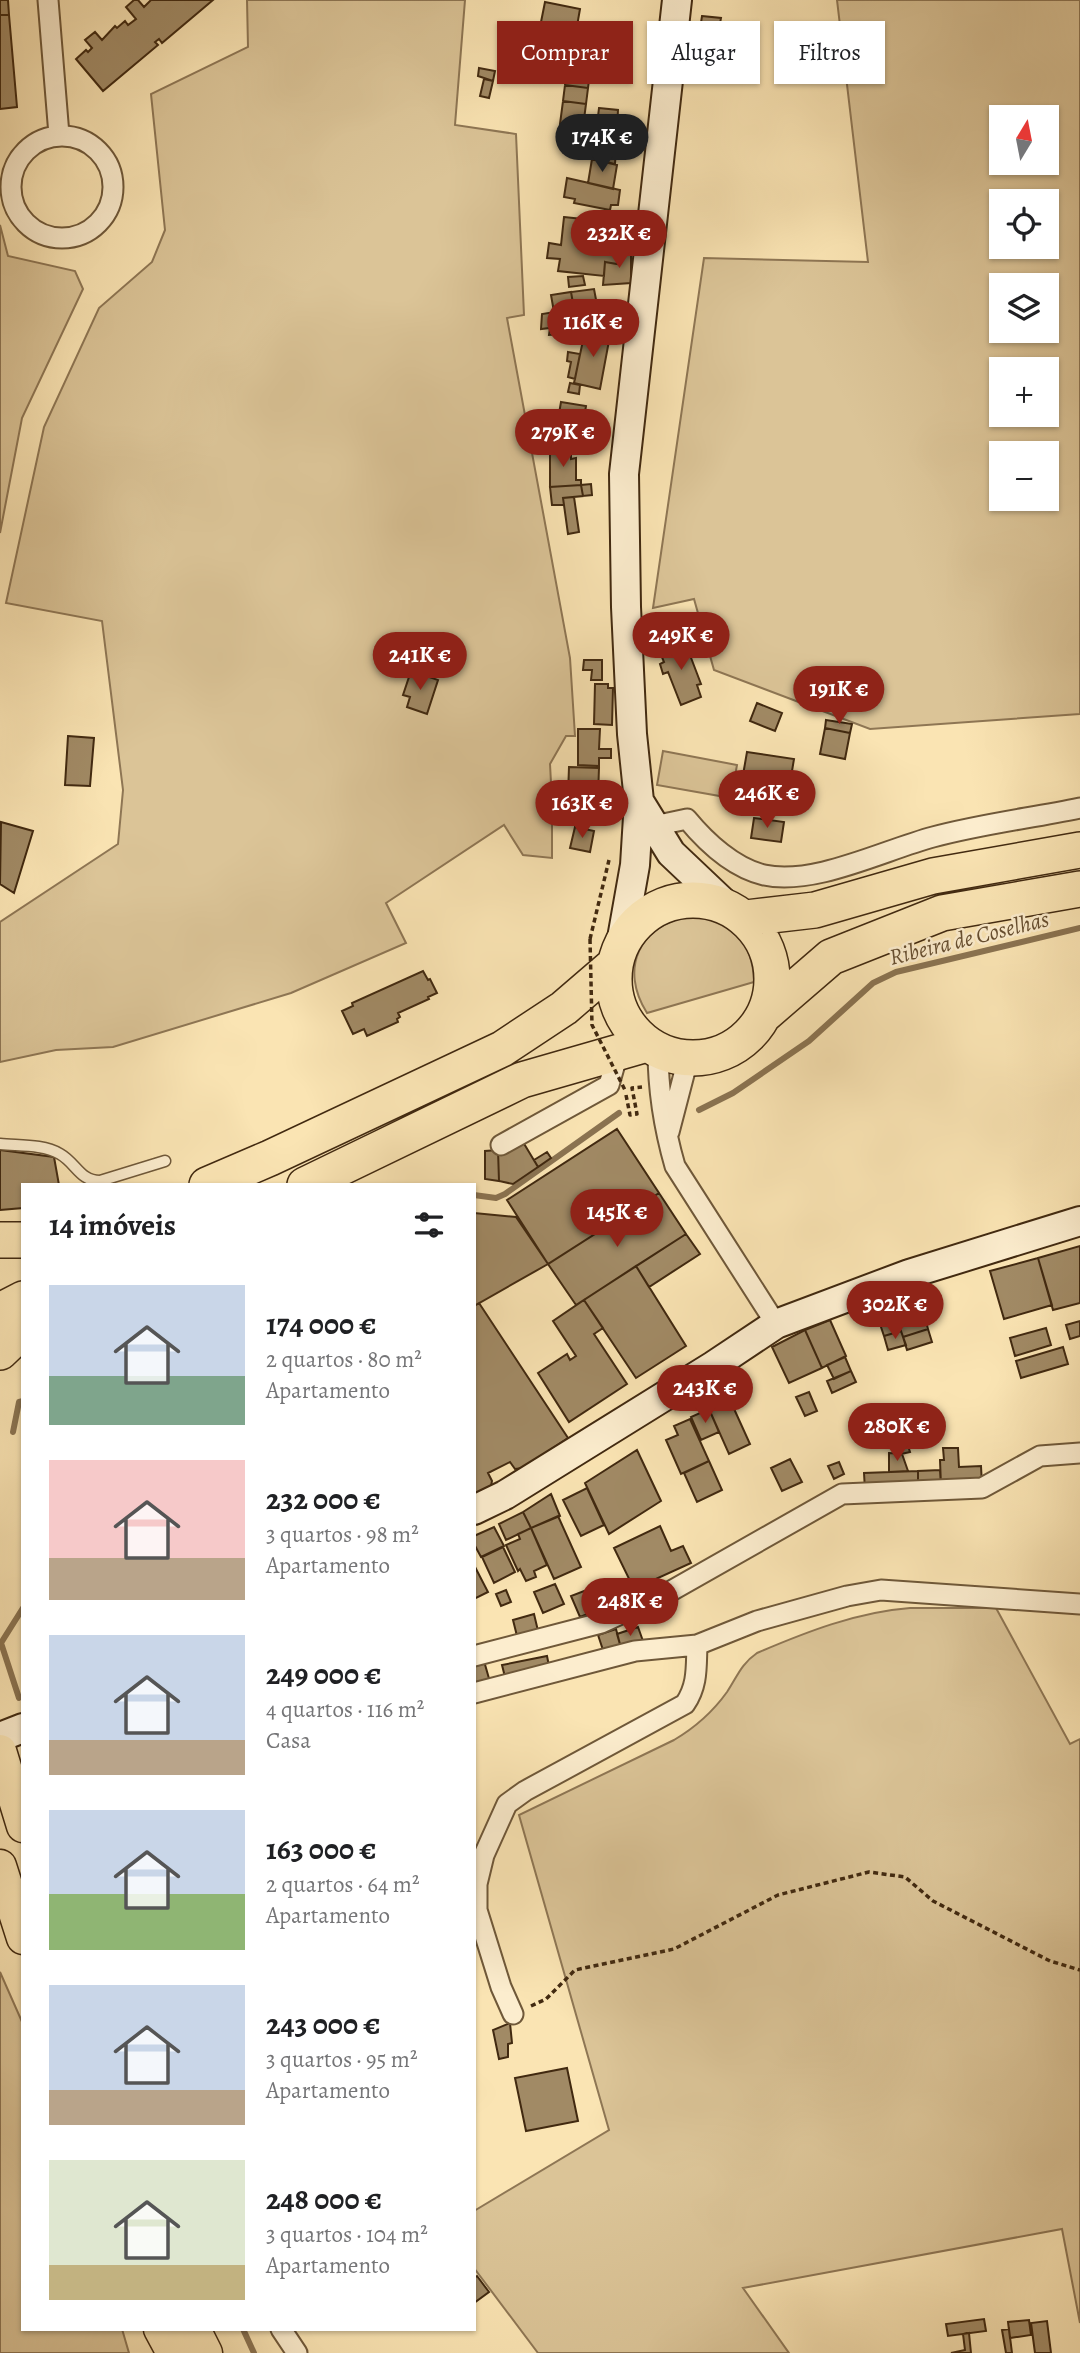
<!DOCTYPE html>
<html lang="pt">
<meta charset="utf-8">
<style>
:root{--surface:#fff;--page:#f2f2f2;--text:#202124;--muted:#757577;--accent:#8f2418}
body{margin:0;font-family:Alegreya,serif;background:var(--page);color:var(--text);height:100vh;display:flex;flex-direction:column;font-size:26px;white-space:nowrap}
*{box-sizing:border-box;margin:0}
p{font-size:23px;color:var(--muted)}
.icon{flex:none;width:38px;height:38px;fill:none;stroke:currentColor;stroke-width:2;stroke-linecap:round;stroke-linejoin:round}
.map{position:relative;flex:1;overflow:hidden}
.panel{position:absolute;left:21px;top:1183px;width:455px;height:1148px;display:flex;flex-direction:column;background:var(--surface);border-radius:0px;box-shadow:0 2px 5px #0004}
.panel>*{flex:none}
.guide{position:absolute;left:497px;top:21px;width:478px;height:63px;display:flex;gap:14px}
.needle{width:46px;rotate:10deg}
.tools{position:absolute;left:989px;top:105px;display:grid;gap:14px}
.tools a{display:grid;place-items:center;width:70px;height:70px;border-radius:0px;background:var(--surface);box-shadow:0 2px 5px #0004;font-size:35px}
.price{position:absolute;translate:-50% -60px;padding:0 16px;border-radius:24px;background:var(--accent);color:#fff;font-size:23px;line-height:46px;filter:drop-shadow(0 2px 4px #0008)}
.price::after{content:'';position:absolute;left:50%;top:42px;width:21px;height:16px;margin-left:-10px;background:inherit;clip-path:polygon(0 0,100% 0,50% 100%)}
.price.selected{background:#222;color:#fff}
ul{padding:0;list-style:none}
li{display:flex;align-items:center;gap:21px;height:175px;padding:0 28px}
li span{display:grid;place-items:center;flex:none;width:196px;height:140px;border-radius:0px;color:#555}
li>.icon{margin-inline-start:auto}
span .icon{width:84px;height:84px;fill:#fffc;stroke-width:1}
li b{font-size:30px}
h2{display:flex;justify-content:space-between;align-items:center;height:84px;padding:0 28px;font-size:30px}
.pill{padding:0 24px;border-radius:0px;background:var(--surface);box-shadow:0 2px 5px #0004;font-size:24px;line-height:63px}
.pill.selected{background:var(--accent);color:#fff}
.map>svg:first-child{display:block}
.green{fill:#dbc497;stroke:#8e7654;stroke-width:2;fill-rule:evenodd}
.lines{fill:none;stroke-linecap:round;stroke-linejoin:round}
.stream{stroke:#8a7351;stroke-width:6}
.building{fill:#a18a65;stroke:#412910;stroke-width:2}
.lane-casing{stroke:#6f5839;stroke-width:13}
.street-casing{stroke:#6f5839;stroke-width:23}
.secondary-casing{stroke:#412910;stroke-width:32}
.primary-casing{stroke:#412910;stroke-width:35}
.highway-casing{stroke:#412910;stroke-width:38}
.path{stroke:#412910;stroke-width:3.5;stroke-dasharray:5 3.5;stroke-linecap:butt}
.lane{stroke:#fcedce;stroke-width:10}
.street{stroke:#fcedce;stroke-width:19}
.secondary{stroke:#fcedce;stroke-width:28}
.primary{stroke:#fae4b3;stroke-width:32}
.highway{stroke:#fae4b3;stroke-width:35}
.path-bridge{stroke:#412910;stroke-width:3.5;stroke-dasharray:5 3.5;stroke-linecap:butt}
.labels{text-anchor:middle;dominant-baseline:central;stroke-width:5;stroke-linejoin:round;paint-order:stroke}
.water-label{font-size:23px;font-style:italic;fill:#664e30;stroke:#fcedce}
</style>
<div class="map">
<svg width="1080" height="2353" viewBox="0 0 1080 2353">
<rect width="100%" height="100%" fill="#fae4b3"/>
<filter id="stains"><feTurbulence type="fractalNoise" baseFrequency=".00286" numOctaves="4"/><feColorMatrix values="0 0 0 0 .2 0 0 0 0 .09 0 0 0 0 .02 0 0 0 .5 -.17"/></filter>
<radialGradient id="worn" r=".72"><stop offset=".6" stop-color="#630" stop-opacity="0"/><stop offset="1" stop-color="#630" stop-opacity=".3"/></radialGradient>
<!-- green -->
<path class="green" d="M247,0H465L455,125L516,134L524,315L507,318L570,658L575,736H566L550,764L552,802V858L523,855L504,825L386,903L406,943L291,993L113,1047L56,1050L0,1062V922L118,844L123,790L102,621L6,603L44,427L99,308L152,262L165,230L151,94L248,47Z
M837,0H1080V714L870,729L714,670L694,599L653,608L704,258L868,262ZM1046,117V163H1001V117ZM1046,201V247H1001V201ZM1046,285V331H1001V285ZM1046,369V415H1001V369ZM1046,453V499H1001V453Z
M0,225L8,256L75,271L83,289L22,418L0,533Z
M663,751L737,765L731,798L657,785Z
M691,916C731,917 753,942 754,982L647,1013C619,969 639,924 691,916Z
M910,1608H996L1070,1744L1080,1739V2323L1062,2229L743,2288L789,2353H538L474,2268V2211L609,2130L519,1815L674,1740C696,1727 712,1713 727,1692C737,1677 741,1664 757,1653C806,1632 857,1612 910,1608Z
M0,1972L23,2024V2329H122L129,2353H0Z"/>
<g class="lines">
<!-- stream -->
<path class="stream" d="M699,1110L733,1093L809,1041L873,983L896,972L1080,928
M474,1195L496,1198L505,1194L619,1113
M13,1432L19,1402L23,1401
M19,1698L1,1643L23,1608
M243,2329L254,2353"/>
</g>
<!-- building -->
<path class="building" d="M0,0H8L9,15H0Z
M134,0H138L144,7L151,0H213L162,43L159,39L155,42L158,45L103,91L76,59L86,50L88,52L92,48L85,40L95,32L102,40L115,26L117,28L125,21L128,25L136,19L126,7Z
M545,2L580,9L573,49L568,48L566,57L552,55L557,46L537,42Z
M0,15H9L17,107L0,109Z
M702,16L721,18L719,29L725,30L721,51L697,49Z
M724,43L732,44L734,64H722Z
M704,52L723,54L722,70L702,68Z
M569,53L592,56L588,88L565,85Z
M479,68L495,71L493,81L478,76Z
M484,79L493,81L489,98L480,96Z
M565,85L588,88L586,104L563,101Z
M563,101L586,104L583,127L560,124Z
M599,108L618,110L617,128L597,125Z
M587,126L617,130L615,164L593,159L594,157L580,151L583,133Z
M592,159L617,165L613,189L588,183Z
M567,178L620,190L618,205H611L610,210L574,203L575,199L564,197Z
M610,215L631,219V252L607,250Z
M564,217L610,222L607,250L619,251L617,264L605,262L604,276L558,271L560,259L547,258L549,243L561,245Z
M619,251L631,252V283L603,285L605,262L617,264Z
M583,276L585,285L569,287L568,277Z
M594,289L597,305L574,309L571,292Z
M571,292L574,309L554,312L551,295Z
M580,308V333L549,335L550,328L541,329L542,314Z
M611,330L600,389L574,383L585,331Z
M568,352L580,354L575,379L568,377L571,362L567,361Z
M570,383L580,385L579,394L568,392Z
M561,402L586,406L584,418H590L585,444L574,442L573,447L558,445L559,438L555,437Z
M571,450V459L576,458V480H581V485L550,487V451Z
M591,484L592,495L583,496L581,485Z
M581,485L583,496L563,498L564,505H552L550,487Z
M574,497L579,532L568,534L563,498Z
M685,642L701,684L697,685L701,697L681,705L668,672L663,674L660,664L664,662L659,650Z
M584,660H602V680H591L592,670H583Z
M418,673L438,680L427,714L407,707L410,697L403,695L410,674L417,676Z
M595,684H608V688H613L612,725L594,724Z
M757,703L782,713L775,731L750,721Z
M826,720L852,724L850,733L825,728Z
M825,728L850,733L845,759L820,754Z
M578,729H600L599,749H611V758H599V766L578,765Z
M68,736L94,738L90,786L65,785Z
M747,752L794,759L790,783L743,775Z
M569,767L599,768L598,796L568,795Z
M754,818L784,822L781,842L751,838Z
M1,822L33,831L14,893L0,884Z
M575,827L594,831L590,852L570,848Z
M423,971L428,980L430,979L437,993L428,997L429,999L398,1013L400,1017L397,1019L398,1022L367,1036L364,1029L353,1034L342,1011L353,1006L352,1003Z
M617,1129L659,1193L548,1264L507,1200Z
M523,1142L538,1167L513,1184L499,1181L498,1150Z
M0,1150L54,1157L59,1185H23V1208L0,1210Z
M498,1150L499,1181L485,1179V1151Z
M547,1152L551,1158L538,1167L534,1160Z
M659,1193L686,1234L576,1305L548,1264Z
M474,1213L516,1217L548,1264L474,1306Z
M686,1234L700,1254L649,1287L636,1266Z
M1080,1246V1303L1053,1310L1038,1258Z
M1038,1258L1052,1305L1004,1319L990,1271Z
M636,1266L686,1346L636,1378L584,1300Z
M584,1300L603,1328L594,1334L627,1384L569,1422L538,1373L567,1354L570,1360L576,1356L553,1321Z
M479,1303L568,1438L523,1468L515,1469L510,1462L488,1473L492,1481L491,1486L474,1494V1306Z
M904,1303L909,1319L924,1314L928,1329L903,1337L901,1331L884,1336L876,1312Z
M830,1320L846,1356L822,1368L805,1330Z
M1080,1321V1336L1070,1339L1066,1325Z
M1046,1328L1051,1345L1015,1356L1010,1338Z
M928,1329L932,1342L907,1350L903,1337Z
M805,1330L822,1368L789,1383L772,1347Z
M901,1331L906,1345L888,1350L884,1336Z
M1063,1347L1068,1364L1021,1378L1016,1361Z
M845,1357L851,1371L834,1379L827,1365Z
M851,1371L856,1382L832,1393L827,1381Z
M721,1383L730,1400L709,1409L703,1394Z
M809,1392L817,1411L805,1416L796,1397Z
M730,1400L750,1444L729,1454L709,1409Z
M709,1409L719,1432L701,1440L691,1417Z
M690,1419L709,1461L681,1474L666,1440L678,1435L674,1426Z
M905,1436L910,1452L901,1454L896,1439Z
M943,1448H958L959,1467L981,1466L982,1485L941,1486L940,1460H944Z
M637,1450L661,1501L609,1534L585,1483Z
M889,1453L902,1454L908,1471L889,1472Z
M790,1459L802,1482L782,1491L771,1468Z
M709,1461L722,1490L697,1502L684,1473Z
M839,1462L844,1474L834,1479L828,1466Z
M940,1470L941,1486L918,1487V1471Z
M918,1471V1487L865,1490L864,1473Z
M587,1488L604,1525L581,1536L563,1500Z
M551,1494L560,1516L531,1528L523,1512Z
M523,1512L531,1528L506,1540L499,1524Z
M558,1516L581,1567L554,1579L531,1528Z
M660,1526L671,1551L683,1546L691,1563L634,1589L614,1548Z
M494,1527L504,1546L481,1557L474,1544V1536Z
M531,1528L547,1565L534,1571L536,1577L526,1581L520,1569L518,1571L506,1545L520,1539L518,1534Z
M503,1547L515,1572L494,1583L482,1557Z
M474,1565L488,1592L474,1599Z
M555,1584L564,1604L543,1613L534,1592Z
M597,1586L605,1607L580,1617L571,1596Z
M506,1590L511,1602L501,1606L496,1594Z
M534,1614L539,1635L518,1640L513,1620Z
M638,1627L643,1641L621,1648L617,1634Z
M616,1629L621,1648L604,1653L598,1635Z
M547,1656L549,1666L505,1677L502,1665Z
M484,1661L490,1682L474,1686V1663Z
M510,2023L512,2043L508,2044V2057L499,2059L493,2030Z
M567,2068L578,2121L526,2131L515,2078Z
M477,2276L489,2292L474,2303V2278Z
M984,2319L986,2331L948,2336L946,2324Z
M1029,2320L1031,2335L1010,2338L1008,2322Z
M1047,2321L1051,2353H1035L1031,2323Z
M1009,2329L1012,2353H1006L1002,2330Z
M969,2333L971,2353H951L965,2350L963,2334Z"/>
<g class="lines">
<defs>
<path id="lane" d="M0,1144C19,1146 43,1144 60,1154C76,1163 80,1181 100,1181L165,1161"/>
<path id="street" d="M48,0L59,135
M11 187a51 51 0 1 1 102 0a51 51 0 1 1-102 0Z
M654,826L687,819C706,842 734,868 764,875C814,886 884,850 933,837C981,824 1032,818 1080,808
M658,1050C658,1090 664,1128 675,1166L776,1324
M669,1132L688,1059
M501,1145L609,1085L618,1053
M474,1656L601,1623L671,1591L842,1494L982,1488L1040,1456L1080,1453
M474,1693L635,1651L697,1645L757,1621L847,1596L881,1590L1080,1604
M513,2014L501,1987L477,1910V1884L484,1855L507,1804L525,1791L685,1704C698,1685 696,1667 697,1645
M281,2329L297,2353"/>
<path id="secondary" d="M639,801L671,853L728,907
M621,944L635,865L639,801L632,734L626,607L624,474L677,0
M474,1510L505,1495L713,1366L776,1324L909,1274L1080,1221
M0,1737L23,1728"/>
<path id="primary" d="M0,1751L23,1826
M0,1866L23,1938
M160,2329L173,2353
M194,2329L206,2353"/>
<path id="highway" d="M614 979a79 79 0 1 1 158 0a79 79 0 1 1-158 0Z
M746,918L815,910L933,876L1080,850
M765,1014L831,957L942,913L1080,889
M207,1185L270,1158L502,1049L564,1008L614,965
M305,1185L522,1080L647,1044
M0,1240H23
M0,1311L23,1299
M0,1352L23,1330"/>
</defs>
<!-- lane casing -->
<use href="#lane" class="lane-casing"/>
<!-- street casing -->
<use href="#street" class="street-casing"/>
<!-- secondary casing -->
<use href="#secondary" class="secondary-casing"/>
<!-- primary casing -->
<use href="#primary" class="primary-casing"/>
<!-- highway casing -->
<use href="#highway" class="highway-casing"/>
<!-- path -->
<path class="path" d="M590,939L609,860
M626,1095L630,1115L637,1114L632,1088L642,1087
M531,2006L546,1999L575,1970L674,1949L778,1895L869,1872L905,1877L933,1901L1050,1961L1080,1970"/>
<!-- lane -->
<use href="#lane" class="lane"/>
<!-- street -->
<use href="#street" class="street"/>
<!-- secondary -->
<use href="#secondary" class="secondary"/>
<!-- primary -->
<use href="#primary" class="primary"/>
<!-- highway -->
<use href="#highway" class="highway"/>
<!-- path-bridge -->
<path class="path-bridge" d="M590,939L592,1025L625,1090"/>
</g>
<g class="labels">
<!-- water labels -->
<g class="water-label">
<text transform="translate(969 938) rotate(-14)">Ribeira de Coselhas</text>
</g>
</g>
<rect width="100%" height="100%" filter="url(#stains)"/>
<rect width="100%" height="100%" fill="url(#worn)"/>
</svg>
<div class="tools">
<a><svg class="needle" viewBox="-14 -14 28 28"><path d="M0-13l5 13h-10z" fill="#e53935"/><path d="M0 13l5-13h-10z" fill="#757577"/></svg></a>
<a><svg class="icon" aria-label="locate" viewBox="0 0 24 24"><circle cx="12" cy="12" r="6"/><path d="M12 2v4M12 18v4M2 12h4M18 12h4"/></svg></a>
<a><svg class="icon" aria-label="layers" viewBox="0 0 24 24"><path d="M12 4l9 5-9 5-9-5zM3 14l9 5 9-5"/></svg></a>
<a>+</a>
<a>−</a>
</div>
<b class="price selected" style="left:602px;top:174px">174K €</b>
<b class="price" style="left:619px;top:270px">232K €</b>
<b class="price" style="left:593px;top:359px">116K €</b>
<b class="price" style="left:563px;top:469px">279K €</b>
<b class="price" style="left:681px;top:672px">249K €</b>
<b class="price" style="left:420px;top:692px">241K €</b>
<b class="price" style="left:839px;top:726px">191K €</b>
<b class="price" style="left:767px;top:830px">246K €</b>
<b class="price" style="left:582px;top:840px">163K €</b>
<b class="price" style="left:617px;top:1249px">145K €</b>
<b class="price" style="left:895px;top:1341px">302K €</b>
<b class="price" style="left:705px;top:1425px">243K €</b>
<b class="price" style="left:897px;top:1463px">280K €</b>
<b class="price" style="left:630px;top:1638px">248K €</b>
<div class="guide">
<a class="pill selected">Comprar</a>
<a class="pill">Alugar</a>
<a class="pill">Filtros</a>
</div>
<section class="panel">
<h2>14 imóveis<svg class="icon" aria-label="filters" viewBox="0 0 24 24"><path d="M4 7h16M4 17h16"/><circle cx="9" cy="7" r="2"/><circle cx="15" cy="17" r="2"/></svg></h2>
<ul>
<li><span style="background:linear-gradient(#c9d6e8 65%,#7fa58c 0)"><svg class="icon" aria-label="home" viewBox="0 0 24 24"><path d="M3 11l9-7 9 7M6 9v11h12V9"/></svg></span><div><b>174 000 €</b><p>2 quartos · 80 m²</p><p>Apartamento</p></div></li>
<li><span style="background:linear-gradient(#f6c9c9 70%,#b9a48a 0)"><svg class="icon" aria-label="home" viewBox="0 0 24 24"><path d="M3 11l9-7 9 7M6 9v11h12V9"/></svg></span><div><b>232 000 €</b><p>3 quartos · 98 m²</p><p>Apartamento</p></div></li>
<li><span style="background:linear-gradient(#c9d6e8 75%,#b9a48a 0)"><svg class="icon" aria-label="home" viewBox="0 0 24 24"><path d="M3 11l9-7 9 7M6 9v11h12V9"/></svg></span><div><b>249 000 €</b><p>4 quartos · 116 m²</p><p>Casa</p></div></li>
<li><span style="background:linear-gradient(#c9d6e8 60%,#8fb573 0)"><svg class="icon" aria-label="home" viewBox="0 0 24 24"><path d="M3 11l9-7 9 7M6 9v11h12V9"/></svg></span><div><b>163 000 €</b><p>2 quartos · 64 m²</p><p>Apartamento</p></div></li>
<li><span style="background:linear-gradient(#c9d6e8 75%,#b9a48a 0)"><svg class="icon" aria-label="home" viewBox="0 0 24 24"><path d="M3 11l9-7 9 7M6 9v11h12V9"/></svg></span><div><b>243 000 €</b><p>3 quartos · 95 m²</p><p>Apartamento</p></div></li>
<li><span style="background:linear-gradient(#dfe7d0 75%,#c2b280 0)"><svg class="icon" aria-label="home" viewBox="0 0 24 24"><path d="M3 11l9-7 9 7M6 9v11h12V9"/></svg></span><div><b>248 000 €</b><p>3 quartos · 104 m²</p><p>Apartamento</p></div></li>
</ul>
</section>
</div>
